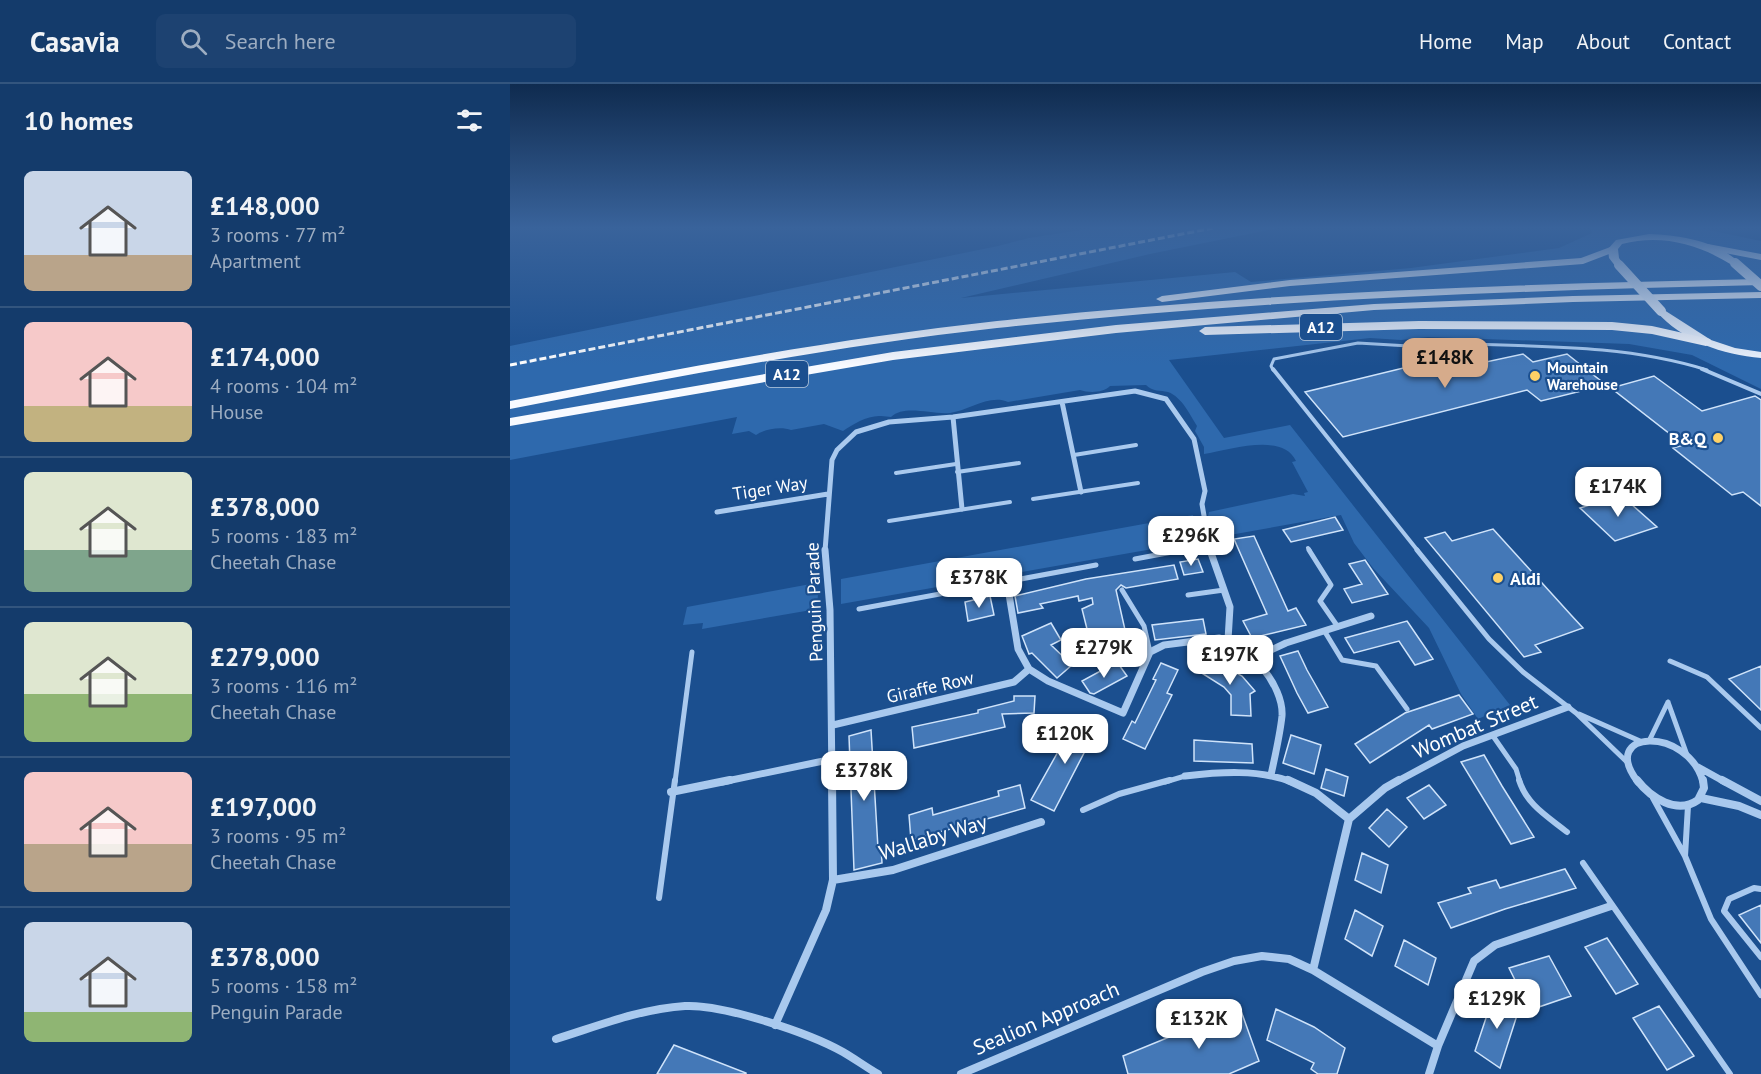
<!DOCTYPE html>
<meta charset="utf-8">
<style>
:root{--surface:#143b6b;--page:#1d4271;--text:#f1f3f6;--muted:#9dadc1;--line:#33557e;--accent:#d6ab8b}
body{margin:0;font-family:"PT Sans",sans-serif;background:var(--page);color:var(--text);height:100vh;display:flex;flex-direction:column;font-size:22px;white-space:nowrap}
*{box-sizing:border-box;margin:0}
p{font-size:20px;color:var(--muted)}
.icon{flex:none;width:33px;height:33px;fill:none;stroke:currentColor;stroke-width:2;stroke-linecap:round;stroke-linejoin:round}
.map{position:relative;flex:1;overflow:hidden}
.sheet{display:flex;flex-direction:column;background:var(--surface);width:510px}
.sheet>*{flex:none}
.price{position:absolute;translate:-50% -51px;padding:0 14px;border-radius:12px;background:#fff;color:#222;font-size:20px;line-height:39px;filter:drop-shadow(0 2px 3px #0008)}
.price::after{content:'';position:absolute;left:50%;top:36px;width:18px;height:14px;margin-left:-9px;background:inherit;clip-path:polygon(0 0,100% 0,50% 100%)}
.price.active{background:var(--accent);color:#111}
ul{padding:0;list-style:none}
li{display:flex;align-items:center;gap:18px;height:150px;padding:0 24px}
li+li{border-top:2px solid var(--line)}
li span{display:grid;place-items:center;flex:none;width:168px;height:120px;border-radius:9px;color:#555}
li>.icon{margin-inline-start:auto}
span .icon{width:72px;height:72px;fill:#fffc;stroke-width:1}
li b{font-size:26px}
h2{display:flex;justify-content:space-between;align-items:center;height:72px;padding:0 24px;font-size:26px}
header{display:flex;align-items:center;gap:36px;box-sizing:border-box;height:84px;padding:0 30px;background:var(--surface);border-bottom:2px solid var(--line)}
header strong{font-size:28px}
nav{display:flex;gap:33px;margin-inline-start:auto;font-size:21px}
.search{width:420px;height:54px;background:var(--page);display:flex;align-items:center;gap:15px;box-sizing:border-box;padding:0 21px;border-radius:9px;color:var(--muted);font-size:22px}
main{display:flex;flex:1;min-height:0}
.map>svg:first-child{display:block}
.green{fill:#2e69ad}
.building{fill:#4478b7;stroke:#cfe3fa;stroke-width:1.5}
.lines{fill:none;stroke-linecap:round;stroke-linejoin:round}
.service-far3{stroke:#a9c9ee;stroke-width:3}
.service-far2{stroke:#a9c9ee;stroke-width:4}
.service-far1{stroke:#a9c9ee;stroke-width:5}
.service{stroke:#a9c9ee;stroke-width:6}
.minor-far2{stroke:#a9c9ee;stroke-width:5}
.minor-far1{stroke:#a9c9ee;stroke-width:7}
.minor{stroke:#a9c9ee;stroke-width:8}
.primary{fill:#f0f6ff;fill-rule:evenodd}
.trunk{fill:#f8faff;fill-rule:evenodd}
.rail{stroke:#fff;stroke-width:3;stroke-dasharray:7 3;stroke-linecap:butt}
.primary-bridge{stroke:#f0f6ff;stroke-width:10}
.poi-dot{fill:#ffd166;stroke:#1b4f8f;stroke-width:2}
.labels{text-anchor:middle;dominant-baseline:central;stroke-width:4.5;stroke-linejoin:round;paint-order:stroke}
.far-poi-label{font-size:15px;font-weight:bold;fill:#fff;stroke:#1b4f8f;text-anchor:start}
.shield{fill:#1b4f8f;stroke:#bbcadd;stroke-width:1.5}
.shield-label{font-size:16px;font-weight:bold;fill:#fff}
.poi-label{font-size:18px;font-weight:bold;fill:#fff;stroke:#1b4f8f;text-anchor:end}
.street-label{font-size:18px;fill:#fff;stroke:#1b4f8f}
.near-street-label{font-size:21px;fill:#fff;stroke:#1b4f8f}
</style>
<header>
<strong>Casavia</strong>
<div class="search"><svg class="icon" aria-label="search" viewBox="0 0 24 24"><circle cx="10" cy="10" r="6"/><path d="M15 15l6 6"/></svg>Search here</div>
<nav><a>Home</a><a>Map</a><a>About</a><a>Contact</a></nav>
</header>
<main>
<section class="sheet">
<h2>10 homes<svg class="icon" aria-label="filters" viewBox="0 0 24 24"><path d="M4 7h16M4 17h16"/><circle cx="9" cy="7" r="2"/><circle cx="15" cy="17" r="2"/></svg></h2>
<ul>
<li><span style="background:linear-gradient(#c9d6e8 70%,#b9a48a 0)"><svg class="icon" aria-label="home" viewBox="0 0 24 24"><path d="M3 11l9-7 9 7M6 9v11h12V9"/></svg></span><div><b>£148,000</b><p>3 rooms · 77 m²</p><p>Apartment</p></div></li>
<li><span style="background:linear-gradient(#f6c9c9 70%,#c2b280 0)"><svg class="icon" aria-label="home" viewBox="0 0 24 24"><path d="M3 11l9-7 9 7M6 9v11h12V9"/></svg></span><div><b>£174,000</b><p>4 rooms · 104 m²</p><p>House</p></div></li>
<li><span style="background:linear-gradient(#dfe7d0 65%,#7fa58c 0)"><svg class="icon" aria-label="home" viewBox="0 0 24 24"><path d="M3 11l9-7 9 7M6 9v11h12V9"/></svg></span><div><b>£378,000</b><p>5 rooms · 183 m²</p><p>Cheetah Chase</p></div></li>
<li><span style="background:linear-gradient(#dfe7d0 60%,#8fb573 0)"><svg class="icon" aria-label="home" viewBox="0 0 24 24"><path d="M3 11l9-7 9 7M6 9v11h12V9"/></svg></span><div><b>£279,000</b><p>3 rooms · 116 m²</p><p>Cheetah Chase</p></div></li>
<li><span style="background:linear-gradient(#f6c9c9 60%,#b9a48a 0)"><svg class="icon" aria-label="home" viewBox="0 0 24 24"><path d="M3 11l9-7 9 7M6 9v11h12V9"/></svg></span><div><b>£197,000</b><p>3 rooms · 95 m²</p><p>Cheetah Chase</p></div></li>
<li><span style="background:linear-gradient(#c9d6e8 75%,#8fb573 0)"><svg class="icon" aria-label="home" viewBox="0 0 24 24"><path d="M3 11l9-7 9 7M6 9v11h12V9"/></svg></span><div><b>£378,000</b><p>5 rooms · 158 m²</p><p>Penguin Parade</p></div></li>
</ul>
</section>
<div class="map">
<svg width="1251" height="990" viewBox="0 0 1251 990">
<rect width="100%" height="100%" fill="#1b4f8f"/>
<!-- green -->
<path class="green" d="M584,144H768L640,170L451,214L725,188L741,198L901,184L1049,164L1082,149L1080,144H1189L1251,157V305L1182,271L1119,260L918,253L891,256L860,254L659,276L714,354L780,341L1000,621L968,635L951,610L919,544L863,484L844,459L831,431L703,454L697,437L699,428L783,410L795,412L794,409L798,408L782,378L786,377C773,348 720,366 694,370V363L685,347L687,342C680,331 672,313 658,308C650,306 643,308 636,301L600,302C593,309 579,309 570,306L498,318C479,310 458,327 440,329C422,331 395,320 381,333C378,333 375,332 371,332C358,331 343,340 333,347L314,340L281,346C271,342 254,345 246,351L239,347L222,350L227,333L0,376V262L488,162L519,154Z
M683,431L688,457L331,520V495Z
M306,499L308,509L307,525L192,545L193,539L173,541L177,523Z"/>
<!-- building -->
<path class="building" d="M963,267L976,278L1013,270L1023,278L1057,270L1096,301L1031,317L1017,306L833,353L795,308Z
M1144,292L1192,327L1245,312L1251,316V422L1233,408L1222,411L1163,364L1174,361L1101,304Z
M1111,411L1147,443L1105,457L1070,424Z
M825,433L833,446L781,458L773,446Z
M983,445L1061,531L1073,544L1025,561L1031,568L1014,573L915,454L935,448L942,457Z
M744,452L778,527L786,524L796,541L742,554L733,537L757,530L724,455Z
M688,475L693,488L674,491L670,478Z
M855,476L878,510L842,519L834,505L852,500L839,480Z
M664,481L668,495L616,504L611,501L606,506L618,559L600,561L599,548L579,553L572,525L583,520L582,514L569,517L568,512L530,520L533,524L508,529L505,512L576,495Z
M480,512L484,531L458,537L455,518Z
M693,535L696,550L645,556L642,541Z
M897,537L923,575L905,581L889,557L844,569L835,554Z
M541,539L551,556L541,561L562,581L547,594L522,569L519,570L512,552Z
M788,567L797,586L818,623L798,629L787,609L770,572Z
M698,573L732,592L745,607L740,610L741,632L721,631V611L714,603L687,586Z
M607,578L617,592L584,610L580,609L572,597Z
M651,579L668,586L657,609L662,611L635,665L613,655L622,637L625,639L646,596L643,595Z
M1251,582V626L1219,595Z
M949,611L963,630L922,645L919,641L860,679L845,660L895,629Z
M504,612H525L524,629L492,630L495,643L404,664L402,643L468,629V626L504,617Z
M571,632L589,640L544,727L521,716L554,657L557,659Z
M361,646L368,764L371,763L372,779L344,786L339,652Z
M781,651L811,661L804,690L773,679Z
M684,656L742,660L743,679L684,677Z
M974,671L992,702L1024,753L1001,760L951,678Z
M816,685L838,693L834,712L811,704Z
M510,701L515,724L473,736L474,740L444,749V744L401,756L399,731L422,724L423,731L489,712L488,707Z
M919,701L936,721L914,735L897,714Z
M877,725L897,743L879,763L859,744Z
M852,769L878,781L871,809L845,796Z
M1055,785L1066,804L995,825L941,844L928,819L961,809L958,804L986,796L990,804Z
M1251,821V859L1229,831Z
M845,826L873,842L862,872L835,855Z
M1097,854L1128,900L1106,910L1075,863Z
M894,856L926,874L918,901L885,882Z
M1039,872L1061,912L1020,926L999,884Z
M985,907L1009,925L990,984L965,967Z
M1149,922L1184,972L1157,986L1123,934Z
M730,924L749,977L719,990H618L613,972Z
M766,925L804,943L835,964L827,990H808L801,985L804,979L757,956Z
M164,961L236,989V990H147Z"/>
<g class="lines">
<!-- service-far3 -->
<path class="service-far3" d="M763,286L761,282L764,275L848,259L899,262L929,259C1019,263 1111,259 1197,286"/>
<!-- service-far2 -->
<path class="service-far2" d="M763,285L908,467
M1192,285L1251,310
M564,371L626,361
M447,388L509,379
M386,389L446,380
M523,415L628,399
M379,437L500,418
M798,464L800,467
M666,467L698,461"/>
<!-- service-far1 -->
<path class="service-far1" d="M799,466L821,501L810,517L828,543
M907,466L979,555L1013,588L1066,629L1118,679
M625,475L673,466
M612,506L634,542L640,568
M678,511L714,506
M349,525L586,481
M815,548L832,576L866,582L897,625
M1160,577L1197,593L1251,644
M1158,618L1177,671
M1069,630L1130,657
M983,652L1006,685L1010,698
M1140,655L1158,618
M165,698L182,568
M655,698L675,692"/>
<!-- service -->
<path class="service" d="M1009,696C1017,721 1037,732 1057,748
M1143,714L1175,772L1178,722
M573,726L609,710L660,696
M1175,772L1201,835L1251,911
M1073,779L1220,990
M1251,805L1244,804L1219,815L1214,827L1251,873
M149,814L165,696"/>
<!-- minor-far2 -->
<path class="minor-far2" d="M552,318L571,408
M443,333L452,425
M207,428L318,410
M315,467L322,376L327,366L346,348L379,338L443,333L625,307L656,315L684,355L695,407L692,420L700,467"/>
<!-- minor-far1 -->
<path class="minor-far1" d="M315,466L320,526L322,698
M700,466L720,523L718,556
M497,498L508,565L519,585L538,597L613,629L640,568L654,561L709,554C738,560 774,601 772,632C770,651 765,672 761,691
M744,574L776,559L861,532
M323,641L504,598L519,585
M1188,683L1215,698
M675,692C710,688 748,685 782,698
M212,698L323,675
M886,698L953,662L1058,623
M1128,698C1087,645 1178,642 1193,698"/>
<!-- minor -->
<path class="minor" d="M778,696L806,709L839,735
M1127,696C1141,714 1167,731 1188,716L1194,704L1193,696
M1212,696L1251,717
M161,708L220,696
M1191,714L1229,722L1251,731
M323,796L383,786L531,738
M803,886L839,735L875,704L889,696
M265,941L316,826L323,796L322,696
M46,955C88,942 130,925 175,922C213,920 299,949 333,968C345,975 356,983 368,990
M451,990L692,888L724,877L752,872L779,875L803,886L928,962
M919,990L928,962L964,877L985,861L1101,822"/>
<!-- primary -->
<path class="primary" d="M1139,150C1169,151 1207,157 1230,179L1222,181C1188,160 1152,150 1112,160L1108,165L1109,174L1114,181L1106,183L1099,174L1098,165L1106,156Z
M1151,224L1201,256L1225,264L1251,268V274C1213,271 1172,257 1146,227Z"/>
<!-- trunk -->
<path class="trunk" d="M1198,160L1251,170V176L1194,165L1193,163Z
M1103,162L1108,165L1107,167L1073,180L780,202L652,218L646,215L652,212L780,196L1071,174Z
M1251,195V201C996,207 741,216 487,244C323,262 161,294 0,325V317C161,286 323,255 487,237C741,209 996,200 1251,195Z
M1251,208V214L1063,218L864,226L606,249L383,276L0,342V334L383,268L606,241L864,220L1063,212Z
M909,237L1102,238L1142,242L1200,255L1202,258L1196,262L1142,250L1102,246L909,245L695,251L689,247L695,243Z"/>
<!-- rail -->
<path class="rail" d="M0,281L703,144"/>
<!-- primary-bridge -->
<path class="primary-bridge" d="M1225,179L1251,202
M1109,181L1151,227"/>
</g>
<!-- sky -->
<linearGradient id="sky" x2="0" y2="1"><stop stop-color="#0f2b4f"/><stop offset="0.51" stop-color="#39639b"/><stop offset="1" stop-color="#39639b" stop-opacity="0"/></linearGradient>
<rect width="1251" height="282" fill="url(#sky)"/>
<!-- markers -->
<g class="poi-dot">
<circle cx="1025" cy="292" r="6"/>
<circle cx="1208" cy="354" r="6"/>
<circle cx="988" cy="494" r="6"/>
</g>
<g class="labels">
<!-- far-poi labels -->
<g class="far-poi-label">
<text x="1037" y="283">Mountain<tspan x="1037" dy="17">Warehouse</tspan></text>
</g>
<!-- shield labels -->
<g class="shield">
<rect x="790" y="230" width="42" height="26" rx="4.5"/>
<rect x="256" y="277" width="42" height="26" rx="4.5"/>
</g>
<g class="shield-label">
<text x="811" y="243">A12</text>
<text x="277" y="290">A12</text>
</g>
<!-- poi labels -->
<g class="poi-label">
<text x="1196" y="354">B&amp;Q</text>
<text x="1000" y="494" text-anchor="start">Aldi</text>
</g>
<!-- street labels -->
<g class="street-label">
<text transform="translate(260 404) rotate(-9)">Tiger Way</text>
<text transform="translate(304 518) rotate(-92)">Penguin Parade</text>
<text transform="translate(420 603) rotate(-13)">Giraffe Row</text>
</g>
<!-- near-street labels -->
<g class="near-street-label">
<text transform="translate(965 642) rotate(-23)">Wombat Street</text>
<text transform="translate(423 753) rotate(-17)">Wallaby Way</text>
<text transform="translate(536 934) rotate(-23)">Sealion Approach</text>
</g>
</g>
</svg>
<b class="price active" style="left:935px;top:305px">£148K</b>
<b class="price" style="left:1108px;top:434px">£174K</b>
<b class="price" style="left:681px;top:483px">£296K</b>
<b class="price" style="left:469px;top:525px">£378K</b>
<b class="price" style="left:594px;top:595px">£279K</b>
<b class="price" style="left:720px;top:602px">£197K</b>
<b class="price" style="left:555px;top:681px">£120K</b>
<b class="price" style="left:354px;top:718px">£378K</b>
<b class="price" style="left:987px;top:946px">£129K</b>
<b class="price" style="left:689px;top:966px">£132K</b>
</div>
</main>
